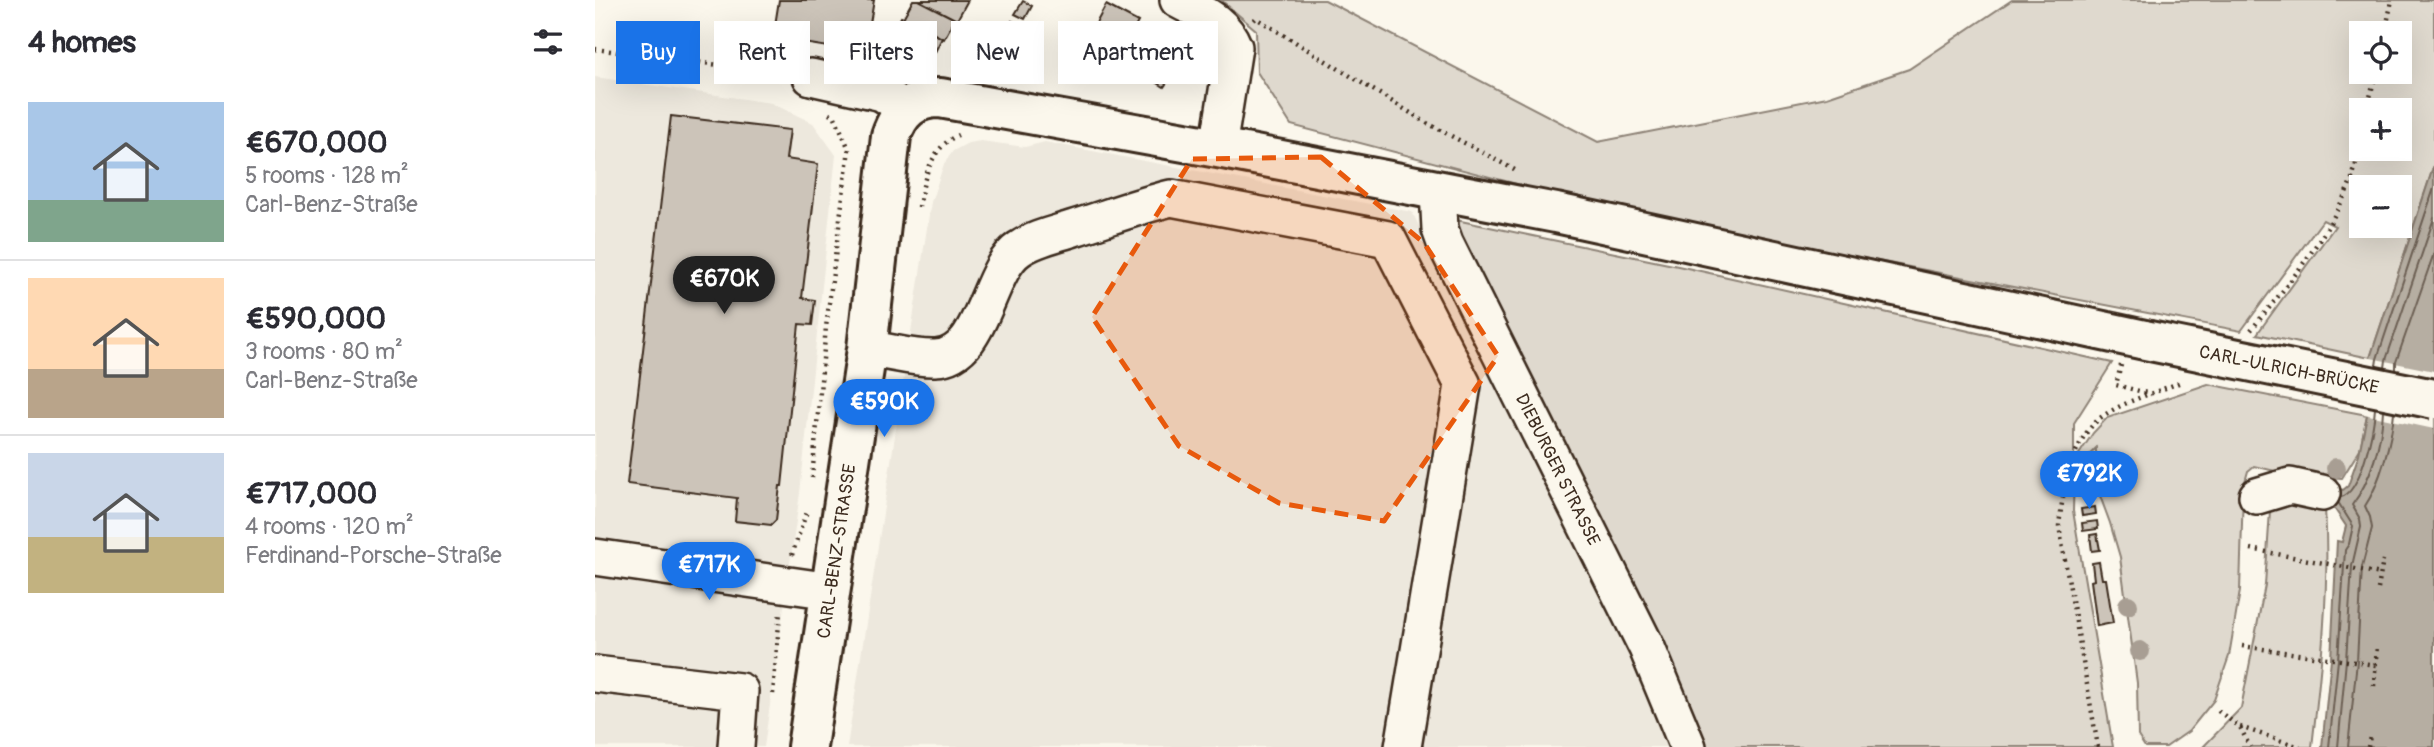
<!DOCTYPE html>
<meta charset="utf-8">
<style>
:root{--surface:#fff;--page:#f2f2f3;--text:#2b2b33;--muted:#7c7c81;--line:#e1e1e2;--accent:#1a73e8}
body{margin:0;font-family:Pangolin,sans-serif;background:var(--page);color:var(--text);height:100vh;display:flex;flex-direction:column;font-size:26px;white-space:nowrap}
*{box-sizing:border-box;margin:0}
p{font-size:23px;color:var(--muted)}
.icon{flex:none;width:38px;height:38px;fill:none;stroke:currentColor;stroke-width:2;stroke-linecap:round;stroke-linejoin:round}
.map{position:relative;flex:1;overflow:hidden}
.sheet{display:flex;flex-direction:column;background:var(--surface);width:595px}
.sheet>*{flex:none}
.guide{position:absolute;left:21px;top:21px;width:665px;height:63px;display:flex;gap:14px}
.controls{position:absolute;left:1754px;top:21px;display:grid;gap:14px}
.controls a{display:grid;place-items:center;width:63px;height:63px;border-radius:0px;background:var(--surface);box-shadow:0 7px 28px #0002;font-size:35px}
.price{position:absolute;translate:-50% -60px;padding:0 16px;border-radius:24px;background:var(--accent);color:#fff;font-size:23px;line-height:46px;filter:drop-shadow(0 2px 4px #0008)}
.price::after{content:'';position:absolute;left:50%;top:42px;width:21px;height:16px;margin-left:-10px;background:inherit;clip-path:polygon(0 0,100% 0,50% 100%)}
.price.active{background:#222;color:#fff}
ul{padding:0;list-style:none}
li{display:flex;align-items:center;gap:21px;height:175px;padding:0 28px}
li+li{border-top:2px solid var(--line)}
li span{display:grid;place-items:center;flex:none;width:196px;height:140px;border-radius:0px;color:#555}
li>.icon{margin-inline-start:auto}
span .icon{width:84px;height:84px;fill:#fffc;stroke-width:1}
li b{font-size:30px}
h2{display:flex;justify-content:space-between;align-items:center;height:84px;padding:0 28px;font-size:30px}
.tag{padding:0 24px;border-radius:0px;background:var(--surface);box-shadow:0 7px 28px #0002;font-size:24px;line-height:63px}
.tag.active{background:var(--accent);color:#fff}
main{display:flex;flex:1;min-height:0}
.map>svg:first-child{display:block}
.built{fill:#ede8dd}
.green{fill:#dfd9ce;stroke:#8d8276;stroke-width:2;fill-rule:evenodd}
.water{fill:#b6aea2;stroke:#85796d;stroke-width:2}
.pier{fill:#fbf7ec}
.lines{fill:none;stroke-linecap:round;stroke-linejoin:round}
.shore{stroke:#6c5f53;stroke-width:2}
.building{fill:#ccc4b9;stroke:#3b2a1e;stroke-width:2}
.minor-casing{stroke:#3b2a1e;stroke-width:40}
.major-casing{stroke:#3b2a1e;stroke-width:44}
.path{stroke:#3b2a1e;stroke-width:4.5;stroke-dasharray:2 5;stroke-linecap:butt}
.minor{stroke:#fbf7ec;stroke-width:35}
.major{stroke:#fbf7ec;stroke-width:38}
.major-bridge-casing{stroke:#3b2a1e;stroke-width:44;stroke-linecap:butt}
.major-bridge{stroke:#fbf7ec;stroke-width:38}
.tree{fill:#a89e93}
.marked{fill:#e8590c;fill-opacity:0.2;stroke:#e8590c;stroke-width:5;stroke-dasharray:14 9;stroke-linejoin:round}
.labels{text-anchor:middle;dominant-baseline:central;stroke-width:6;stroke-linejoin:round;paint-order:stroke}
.street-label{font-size:18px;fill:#3b2a1e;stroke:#fbf7ec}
</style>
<main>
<section class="sheet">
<h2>4 homes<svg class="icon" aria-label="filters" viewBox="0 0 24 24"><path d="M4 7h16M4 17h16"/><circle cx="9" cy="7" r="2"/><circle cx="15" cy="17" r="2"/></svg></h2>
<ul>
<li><span style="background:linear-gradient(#a9c7e8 70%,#7fa58c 0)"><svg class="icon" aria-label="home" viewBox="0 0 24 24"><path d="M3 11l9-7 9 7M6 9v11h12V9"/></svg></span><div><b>€670,000</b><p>5 rooms · 128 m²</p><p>Carl-Benz-Straße</p></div></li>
<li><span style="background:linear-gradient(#ffd9b3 65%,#b9a48a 0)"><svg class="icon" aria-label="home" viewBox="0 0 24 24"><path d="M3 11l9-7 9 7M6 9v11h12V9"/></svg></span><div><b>€590,000</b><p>3 rooms · 80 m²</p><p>Carl-Benz-Straße</p></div></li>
<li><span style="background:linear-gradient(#c9d6e8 60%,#c2b280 0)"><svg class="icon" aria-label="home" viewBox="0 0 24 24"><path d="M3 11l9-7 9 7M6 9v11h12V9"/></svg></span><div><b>€717,000</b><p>4 rooms · 120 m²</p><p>Ferdinand-Porsche-Straße</p></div></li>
</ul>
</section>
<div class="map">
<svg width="1839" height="747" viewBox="0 0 1839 747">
<rect width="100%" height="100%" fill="#fbf7ec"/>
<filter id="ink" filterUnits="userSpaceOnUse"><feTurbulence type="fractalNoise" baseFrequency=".0143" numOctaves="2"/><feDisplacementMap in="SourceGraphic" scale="14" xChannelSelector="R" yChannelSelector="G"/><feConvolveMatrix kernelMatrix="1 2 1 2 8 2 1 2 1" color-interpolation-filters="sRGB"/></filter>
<g filter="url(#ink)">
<!-- built -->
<path class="built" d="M0,77L176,103L218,123L241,155L205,493L169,747H0Z
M386,141L430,147L450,142L817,212L1007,591L1074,747H252L336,202L349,164L358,151L373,143Z"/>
<!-- green -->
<path class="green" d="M626,0H730L1003,142L1232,97L1314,69L1417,0H1839V165L1775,358L1662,334L1740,226L1728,220L1646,331L1029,212L696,125L662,72L661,30ZM1766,33H1804V72H1766ZM1766,110H1804V149H1766ZM1766,187H1804V226H1766Z
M861,220L1083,266L1517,363L1479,423V462L1498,433L1512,418L1613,384L1772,415L1765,449L1747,478L1697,475L1659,466L1653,471L1648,489L1645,591L1634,656L1619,700L1594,731L1571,747H1550L1543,736L1542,683L1525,557L1515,523L1501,485V448L1479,471L1478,511L1518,747H1100L853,237Z
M1689,501L1730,508C1735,587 1726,669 1717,747H1608L1646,708L1670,585L1675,511Z"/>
<!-- water -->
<path class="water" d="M1839,165V747H1727L1736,659L1742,541L1747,542L1751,526L1739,508L1726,498L1733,485L1748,490L1753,486L1764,454L1772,415L1775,358Z"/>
<!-- pier -->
<path class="pier" d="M1771,357L1839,371V429L1769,414Z"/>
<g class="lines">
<!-- shore -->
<path class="shore" d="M1781,366L1782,359L1839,188
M1790,368L1791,360L1839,218
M1801,370V362L1839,253
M1746,497C1766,493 1779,428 1780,408
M1734,747L1743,660L1750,550L1754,544L1758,526L1743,502
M1743,747L1751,660L1757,566L1766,527L1765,519L1757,505C1776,481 1787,441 1788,410
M1753,747L1762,661L1767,567L1777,528L1775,517L1770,506C1785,484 1797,439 1799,412"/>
</g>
<!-- building -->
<path class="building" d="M184,0H279L270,53L178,38Z
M318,0H323L360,19L349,39L308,18Z
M323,0H373L362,20Z
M428,1L437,6L430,19L420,14Z
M511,5L543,22L525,55L518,52L516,56L502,48L504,44L493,38Z
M306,17L347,38L337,58L296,37Z
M417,21L426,26L422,34L413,29Z
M540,28L554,35L540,61L534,63L529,48Z
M285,35L296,37L293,58L282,56Z
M403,41L415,48L408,59L396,53Z
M495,53L501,65L531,53L534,63L494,77L484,58Z
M381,54L392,59L388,68L377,63Z
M570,61L582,68L569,87L558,80Z
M76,116L195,130L191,159L223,164L207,298L220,300L217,325L204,324L187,486H185L181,520L176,525L140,521L142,498L32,484Z
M1500,507L1501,514L1487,516L1486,509Z
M1502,521L1503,529L1488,531L1487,523Z
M1502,534L1505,550L1497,551L1495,535Z
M1504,562L1507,579H1511L1518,623L1502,626L1496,581L1499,580L1497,563Z"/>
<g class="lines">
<defs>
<g id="minor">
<path d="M583,0C607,13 629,21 639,47L623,148"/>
<path d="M216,77L287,93L311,109"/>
<path id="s1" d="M843,191L845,229L850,243L1052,648L1093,747"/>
<path d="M272,349C295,351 318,359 340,358C389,357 391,271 424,249C440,238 461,234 479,228C511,218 543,206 576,198L793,239L868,385L808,747"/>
<path d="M1662,496L1695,486L1727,493"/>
<path d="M0,557L236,591"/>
<path d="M0,674L145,691L141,747"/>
</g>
<g id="major">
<path id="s2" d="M212,747L272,349L296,136C304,112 318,98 345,98L623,148L961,213L1550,340"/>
</g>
</defs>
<!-- minor casing -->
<use href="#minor" class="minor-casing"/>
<!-- major casing -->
<use href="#major" class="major-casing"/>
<!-- path -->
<path class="path" d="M659,20L661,18L832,123L920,170
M1790,33L1797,0
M0,49L187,73
M1772,110L1781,72
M324,207C328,180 336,147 363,135
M1656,330C1693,285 1734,235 1756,181C1761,168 1763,153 1766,139
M1526,365L1521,385L1556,394
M217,478L231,327L254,149L240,117L234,114
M1656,549L1786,574
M197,555L212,511
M1783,589L1788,560
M1647,646L1781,665
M1779,686L1782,646
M178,694L185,612
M1623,711L1645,727L1655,747
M1645,727L1705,747
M1503,747L1464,526C1468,489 1477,435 1511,414C1533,400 1562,392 1586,382
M1773,747L1775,736"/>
<!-- minor -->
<use href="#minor" class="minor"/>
<!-- major -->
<use href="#major" class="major"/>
<defs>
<g id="major-bridge">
<path id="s3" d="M1550,340L1839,399"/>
</g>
</defs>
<!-- major-bridge casing -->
<use href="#major-bridge" class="major-bridge-casing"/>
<!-- major-bridge -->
<use href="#major-bridge" class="major-bridge"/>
</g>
<!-- trees -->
<g class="tree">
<circle cx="1741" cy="468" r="10"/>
<circle cx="1533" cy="605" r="10"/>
<circle cx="1545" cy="651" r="10"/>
</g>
</g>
<!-- marked area -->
<path class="marked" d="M726,157L829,243L903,356L789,521L684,503L584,446L497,317L597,159Z"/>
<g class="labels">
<!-- street labels -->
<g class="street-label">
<text stroke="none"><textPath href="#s3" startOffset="147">CARL-ULRICH-BRÜCKE</textPath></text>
<text stroke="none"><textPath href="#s1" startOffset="306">DIEBURGER STRASSE</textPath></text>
<text stroke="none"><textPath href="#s2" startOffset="198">CARL-BENZ-STRASSE</textPath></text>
</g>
</g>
</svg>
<div class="controls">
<a><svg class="icon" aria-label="locate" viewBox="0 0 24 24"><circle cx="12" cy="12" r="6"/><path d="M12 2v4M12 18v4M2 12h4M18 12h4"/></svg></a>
<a>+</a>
<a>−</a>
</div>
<b class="price active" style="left:129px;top:316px">€670K</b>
<b class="price" style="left:289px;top:439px">€590K</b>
<b class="price" style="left:1494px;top:511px">€792K</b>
<b class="price" style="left:114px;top:602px">€717K</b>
<div class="guide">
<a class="tag active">Buy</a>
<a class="tag">Rent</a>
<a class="tag">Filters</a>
<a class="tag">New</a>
<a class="tag">Apartment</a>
</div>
</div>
</main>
